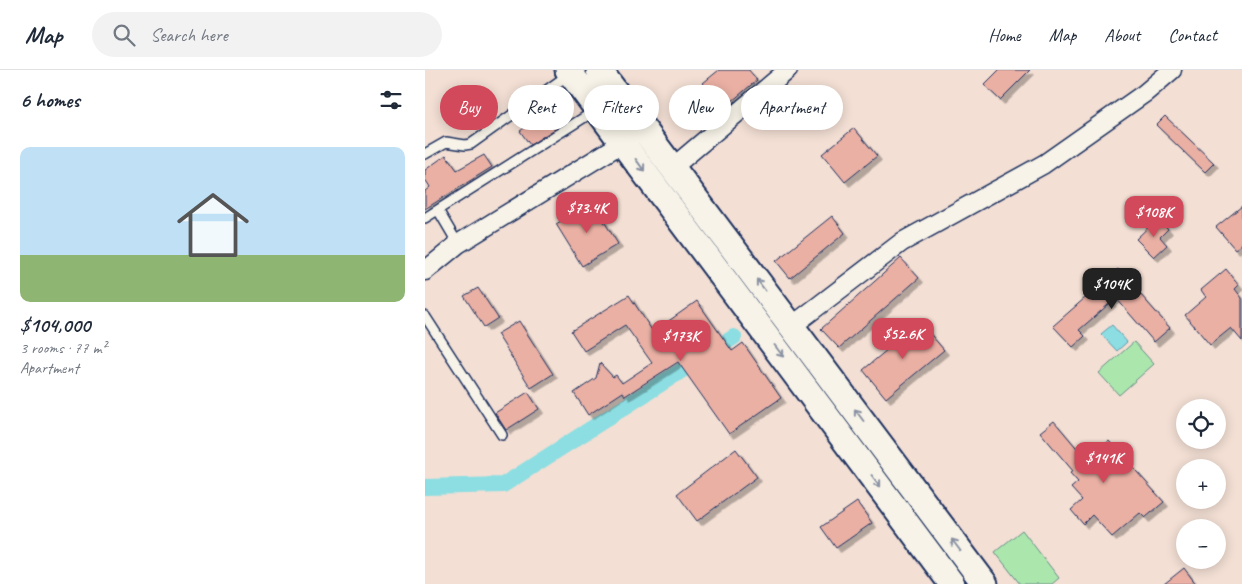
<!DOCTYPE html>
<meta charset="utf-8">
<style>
:root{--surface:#fff;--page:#f2f2f3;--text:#1f2937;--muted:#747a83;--line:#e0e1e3;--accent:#d1495b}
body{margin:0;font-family:Caveat,sans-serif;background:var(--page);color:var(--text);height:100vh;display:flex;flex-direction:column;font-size:19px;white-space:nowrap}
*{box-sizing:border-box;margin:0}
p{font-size:16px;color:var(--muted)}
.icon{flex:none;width:28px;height:28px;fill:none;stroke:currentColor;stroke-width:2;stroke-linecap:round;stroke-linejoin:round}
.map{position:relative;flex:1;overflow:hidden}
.panel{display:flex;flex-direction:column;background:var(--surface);width:425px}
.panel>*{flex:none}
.top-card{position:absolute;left:15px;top:15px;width:475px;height:45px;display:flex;gap:10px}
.controls{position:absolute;left:751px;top:329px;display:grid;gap:10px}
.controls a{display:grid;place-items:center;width:50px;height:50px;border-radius:50%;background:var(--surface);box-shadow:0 2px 12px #0003;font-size:25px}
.price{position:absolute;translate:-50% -42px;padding:0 11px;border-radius:10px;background:var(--accent);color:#fff;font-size:16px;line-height:32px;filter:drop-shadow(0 1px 2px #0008)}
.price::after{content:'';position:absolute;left:50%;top:30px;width:15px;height:11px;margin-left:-8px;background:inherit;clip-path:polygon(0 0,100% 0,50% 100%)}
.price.on{background:#222;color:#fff}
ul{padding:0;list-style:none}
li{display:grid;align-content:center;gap:10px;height:265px;padding:0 20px}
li+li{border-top:1px solid var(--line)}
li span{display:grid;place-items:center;height:155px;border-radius:10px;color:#555}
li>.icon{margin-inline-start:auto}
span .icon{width:90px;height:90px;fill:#fffc;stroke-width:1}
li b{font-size:21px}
h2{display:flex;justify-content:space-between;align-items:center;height:60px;padding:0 20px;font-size:21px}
.chip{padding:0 18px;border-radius:22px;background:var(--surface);box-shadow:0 2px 12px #0003;font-size:18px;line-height:45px}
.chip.on{background:var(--accent);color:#fff}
header{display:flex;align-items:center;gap:30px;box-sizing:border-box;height:70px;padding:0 25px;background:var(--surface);border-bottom:1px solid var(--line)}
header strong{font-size:24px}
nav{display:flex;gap:28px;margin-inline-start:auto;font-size:18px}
.search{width:350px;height:45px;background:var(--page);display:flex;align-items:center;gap:12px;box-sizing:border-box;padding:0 18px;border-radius:28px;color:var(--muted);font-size:19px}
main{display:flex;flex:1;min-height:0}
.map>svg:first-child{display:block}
.green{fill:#abe7ad;stroke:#638b86}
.water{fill:#8cdee2;stroke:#5f98ad}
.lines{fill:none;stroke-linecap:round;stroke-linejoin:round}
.canal{stroke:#8cdee2;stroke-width:16}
.building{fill:#eab0a4;stroke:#1b2f5e;filter:url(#shadow)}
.lane-casing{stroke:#1b2f5e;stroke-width:12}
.street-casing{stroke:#1b2f5e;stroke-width:21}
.secondary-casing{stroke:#1b2f5e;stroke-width:29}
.lane{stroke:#f7f3e8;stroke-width:9}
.street{stroke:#f7f3e8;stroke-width:18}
.secondary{stroke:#f7f3e8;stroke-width:25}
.oneway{stroke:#8991a3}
</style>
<header>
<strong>Map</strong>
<div class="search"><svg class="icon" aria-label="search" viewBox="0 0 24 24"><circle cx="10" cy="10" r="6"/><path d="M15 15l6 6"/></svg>Search here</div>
<nav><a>Home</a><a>Map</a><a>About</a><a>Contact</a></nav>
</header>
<main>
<section class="panel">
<h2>6 homes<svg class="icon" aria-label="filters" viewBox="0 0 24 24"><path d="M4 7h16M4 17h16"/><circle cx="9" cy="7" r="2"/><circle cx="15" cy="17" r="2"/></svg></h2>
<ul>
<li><span style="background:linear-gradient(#bfe0f5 70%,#8fb573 0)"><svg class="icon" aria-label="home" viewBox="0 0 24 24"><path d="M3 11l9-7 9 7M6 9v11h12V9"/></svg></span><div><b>$104,000</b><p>3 rooms · 77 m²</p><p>Apartment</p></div></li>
</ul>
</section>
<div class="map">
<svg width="817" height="514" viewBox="0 0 817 514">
<defs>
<filter id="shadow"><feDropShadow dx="4.5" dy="4.5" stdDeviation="0" flood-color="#0004"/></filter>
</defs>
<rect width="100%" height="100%" fill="#f3dfd4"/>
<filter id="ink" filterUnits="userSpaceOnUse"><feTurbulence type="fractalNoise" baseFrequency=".02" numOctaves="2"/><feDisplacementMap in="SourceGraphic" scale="10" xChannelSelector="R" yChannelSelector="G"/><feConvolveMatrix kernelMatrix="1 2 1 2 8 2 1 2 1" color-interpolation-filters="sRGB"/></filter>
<g filter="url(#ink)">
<!-- green -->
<path class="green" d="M709,272L729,294L694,325L674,303Z
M597,460L634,508L627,514H595L570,482Z"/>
<!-- water -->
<path class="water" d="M687,255L702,272L692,281L676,264Z"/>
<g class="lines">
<!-- canal -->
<path class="canal" d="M0,417L78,415L309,267"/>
</g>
<!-- building -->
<path class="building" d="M294,0H324L332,10L299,38L278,13Z
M574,0H605L575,30L559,15Z
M120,29L128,38L130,37L141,52L105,75L95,61L117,45L110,36Z
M740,46L789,93L780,102L731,55Z
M429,58L452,86L420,112L397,84Z
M21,85L32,100L59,85L67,97L0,139V121L5,117L0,109V100Z
M167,132L193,174L157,196L131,154Z
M817,136V174L810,179L791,157Z
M407,146L420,163L365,208L351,191Z
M733,148L743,159L735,167L742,175L729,187L711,169Z
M476,188L494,208L414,278L396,259Z
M693,199L745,258L729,272L691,228L654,260L660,266L648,277L628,256Z
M801,199L814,215L810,219L817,228V271L806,258L785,275L760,245L781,227L776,220Z
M53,218L73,248L59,257L39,226Z
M204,225L228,262L272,231L307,281L318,273L356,328L304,364L253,292L200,326L198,322L163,345L149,323L171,308L175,293L188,307L191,305L197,313L227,293L200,255L159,281L146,261Z
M94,251L128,304L106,318L72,264Z
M495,252L519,280L461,328L438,300Z
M103,322L114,339L81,360L70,343Z
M629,351L661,389L684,371L739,432L720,448L715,443L687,467L667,445L658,454L646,440L657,430L646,418L653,412L645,403L648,401L615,362Z
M311,379L332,407L272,451L252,424Z
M432,432L447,453L411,478L396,457Z
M759,498L771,514H739Z"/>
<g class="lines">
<defs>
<path id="lane" d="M0,84L21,72L40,75L46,74L143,5
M13,140L33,174
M0,148L171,40
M0,246L77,365"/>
<path id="street" d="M247,98L363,0
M0,201L33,174L207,67
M367,256L477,172L619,94L720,23L747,0"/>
<path id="secondary" d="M143,0L527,514
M174,0L560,514"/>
</defs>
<!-- lane casing -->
<use href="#lane" class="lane-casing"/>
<!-- street casing -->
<use href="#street" class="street-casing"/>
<!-- secondary casing -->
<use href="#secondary" class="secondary-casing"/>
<!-- lane -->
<use href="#lane" class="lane"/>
<!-- street -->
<use href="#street" class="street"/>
<!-- secondary -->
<use href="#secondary" class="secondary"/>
</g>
<!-- one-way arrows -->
<defs><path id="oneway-shaft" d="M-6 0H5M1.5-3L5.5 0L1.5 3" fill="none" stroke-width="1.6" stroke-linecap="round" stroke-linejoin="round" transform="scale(1.25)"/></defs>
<g class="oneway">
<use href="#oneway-shaft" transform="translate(215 95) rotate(54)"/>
<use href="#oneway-shaft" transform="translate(336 215) rotate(-127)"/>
<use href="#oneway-shaft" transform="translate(354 281) rotate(53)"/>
<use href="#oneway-shaft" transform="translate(434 345) rotate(-127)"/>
<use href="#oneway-shaft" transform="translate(451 411) rotate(53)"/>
<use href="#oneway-shaft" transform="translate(531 475) rotate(-127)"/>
</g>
</g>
</svg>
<div class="controls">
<a><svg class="icon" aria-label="locate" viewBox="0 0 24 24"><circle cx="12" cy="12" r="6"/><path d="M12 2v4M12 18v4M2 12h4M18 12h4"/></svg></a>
<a>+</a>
<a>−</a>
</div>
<b class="price" style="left:162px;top:164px">$73.4K</b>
<b class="price" style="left:729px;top:168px">$108K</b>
<b class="price on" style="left:687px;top:240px">$104K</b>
<b class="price" style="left:478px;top:290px">$52.6K</b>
<b class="price" style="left:256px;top:292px">$173K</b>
<b class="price" style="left:679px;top:414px">$141K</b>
<div class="top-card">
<a class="chip on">Buy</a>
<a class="chip">Rent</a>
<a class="chip">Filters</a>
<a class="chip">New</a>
<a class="chip">Apartment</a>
</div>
</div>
</main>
